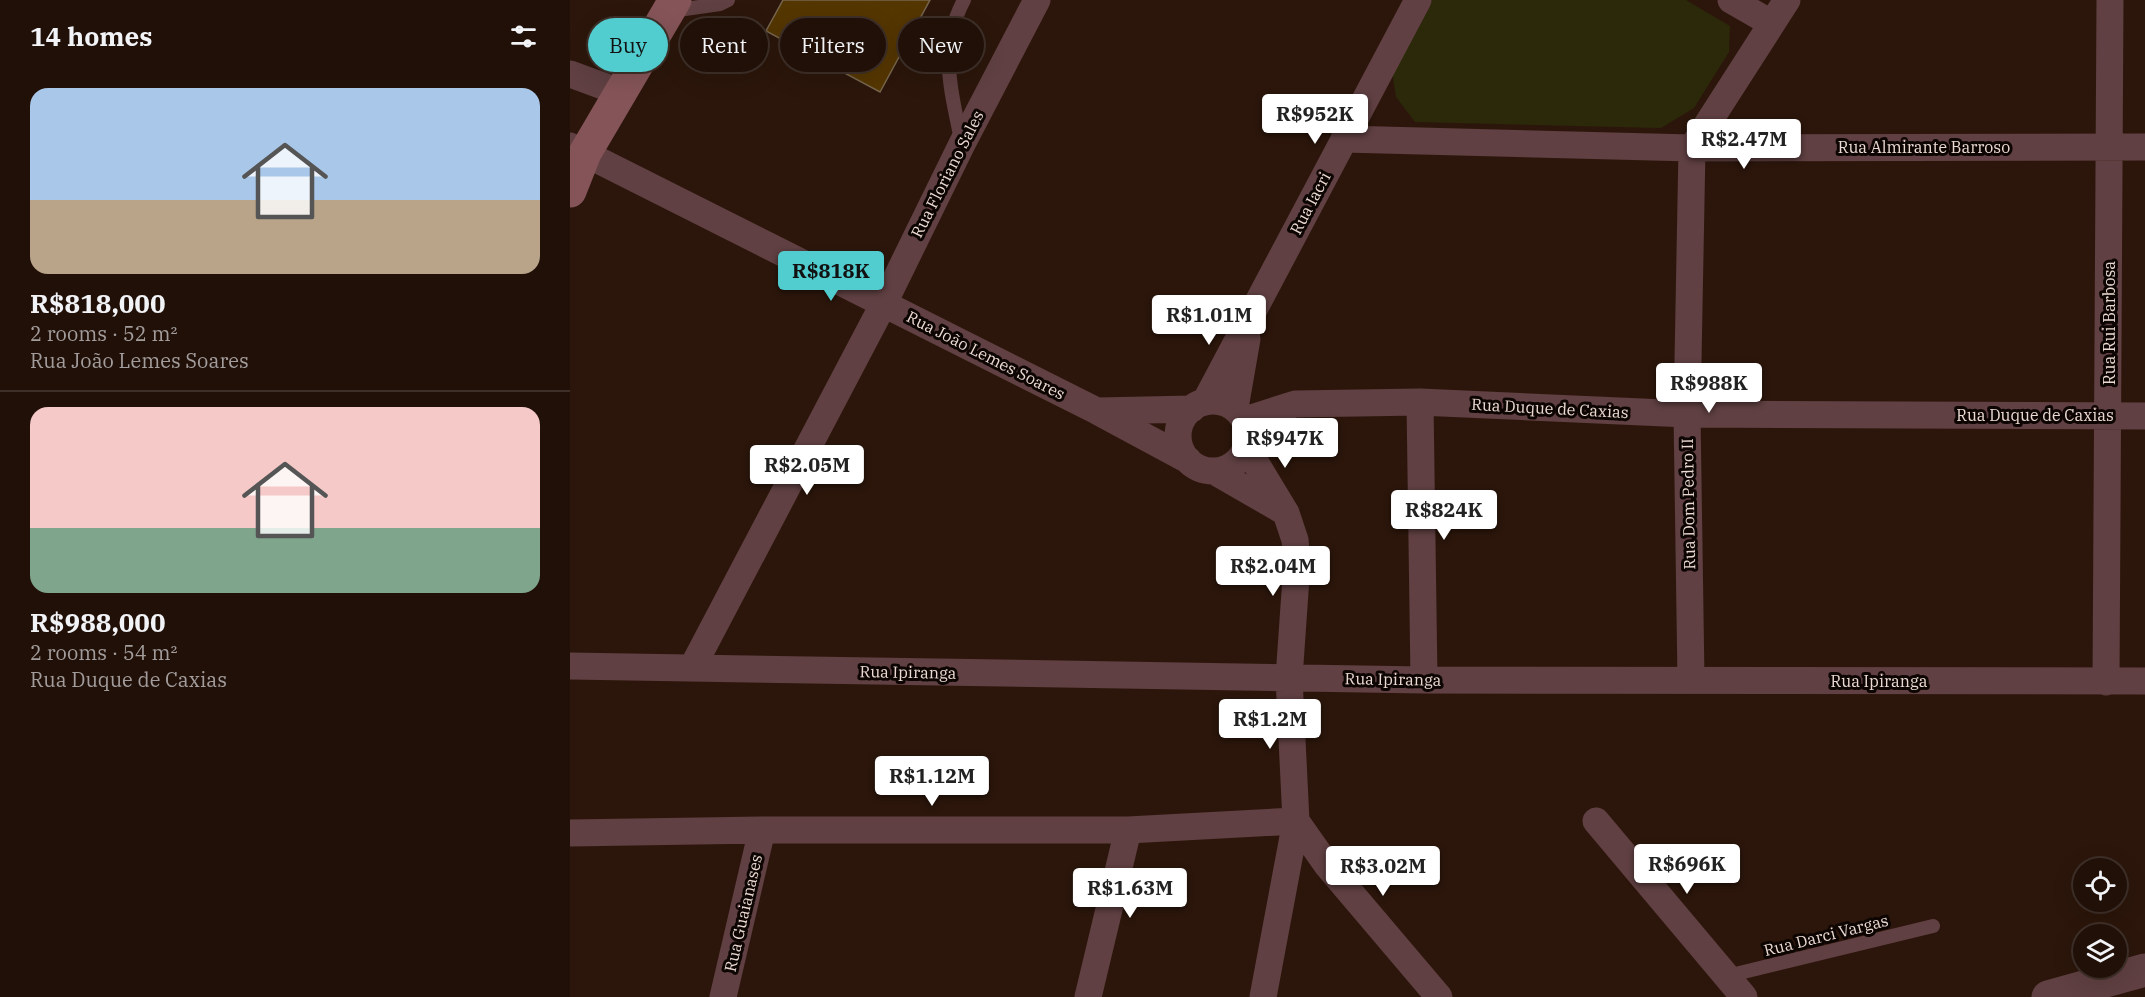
<!DOCTYPE html>
<meta charset="utf-8">
<style>
:root{--surface:#211008;--page:#2d1e16;--text:#f1f3f6;--muted:#a29d9c;--line:#3e3029;--accent:#52cdcf}
body{margin:0;font-family:"IBM Plex Serif",serif;background:var(--page);color:var(--text);height:100vh;display:flex;flex-direction:column;font-size:22px;white-space:nowrap}
*{box-sizing:border-box;margin:0}
p{font-size:20px;color:var(--muted)}
.icon{flex:none;width:33px;height:33px;fill:none;stroke:currentColor;stroke-width:2;stroke-linecap:round;stroke-linejoin:round}
.map{position:relative;flex:1;overflow:hidden}
.details{display:flex;flex-direction:column;background:var(--surface);width:570px}
.details>*{flex:none}
.banner{position:absolute;left:18px;top:18px;width:570px;height:54px;display:flex;gap:12px}
.fabs{position:absolute;left:1503px;top:858px;display:grid;gap:12px}
.fabs a{display:grid;place-items:center;width:54px;height:54px;border-radius:50%;background:var(--surface);box-shadow:0 6px 24px #0002,0 0 0 2px var(--line);font-size:30px}
.price{position:absolute;translate:-50% -51px;padding:0 14px;border-radius:6px;background:#fff;color:#222;font-size:20px;line-height:39px;filter:drop-shadow(0 2px 3px #0008)}
.price::after{content:'';position:absolute;left:50%;top:36px;width:18px;height:14px;margin-left:-9px;background:inherit;clip-path:polygon(0 0,100% 0,50% 100%)}
.price.current{background:var(--accent);color:#111}
ul{padding:0;list-style:none}
li{display:grid;align-content:center;gap:12px;height:318px;padding:0 30px}
li+li{border-top:2px solid var(--line)}
li span{display:grid;place-items:center;height:186px;border-radius:18px;color:#555}
li>.icon{margin-inline-start:auto}
span .icon{width:108px;height:108px;fill:#fffc;stroke-width:1}
li b{font-size:26px}
h2{display:flex;justify-content:space-between;align-items:center;height:72px;padding:0 30px;font-size:26px}
.pill{padding:0 21px;border-radius:27px;background:var(--surface);box-shadow:0 6px 24px #0002,0 0 0 2px var(--line);font-size:21px;line-height:54px}
.pill.current{background:var(--accent);color:#111}
main{display:flex;flex:1;min-height:0}
.map>svg:first-child{display:block}
.green{fill:#2b290a}
.building{fill:#543600;stroke:#76654d;stroke-width:1.5}
.lines{fill:none;stroke-linecap:round;stroke-linejoin:round}
.service{stroke:#604042;stroke-width:14}
.minor{stroke:#604042;stroke-width:27}
.tertiary{stroke:#604042;stroke-width:33}
.secondary{stroke:#855458;stroke-width:33}
.labels{text-anchor:middle;dominant-baseline:central;stroke-width:6;stroke-linejoin:round;paint-order:stroke}
.street-label{font-size:16px;fill:#ebdad3;stroke:#0d0502}
</style>
<main>
<section class="details">
<h2>14 homes<svg class="icon" aria-label="filters" viewBox="0 0 24 24"><path d="M4 7h16M4 17h16"/><circle cx="9" cy="7" r="2"/><circle cx="15" cy="17" r="2"/></svg></h2>
<ul>
<li><span style="background:linear-gradient(#a9c7e8 60%,#b9a48a 0)"><svg class="icon" aria-label="home" viewBox="0 0 24 24"><path d="M3 11l9-7 9 7M6 9v11h12V9"/></svg></span><div><b>R$818,000</b><p>2 rooms · 52 m²</p><p>Rua João Lemes Soares</p></div></li>
<li><span style="background:linear-gradient(#f6c9c9 65%,#7fa58c 0)"><svg class="icon" aria-label="home" viewBox="0 0 24 24"><path d="M3 11l9-7 9 7M6 9v11h12V9"/></svg></span><div><b>R$988,000</b><p>2 rooms · 54 m²</p><p>Rua Duque de Caxias</p></div></li>
</ul>
</section>
<div class="map">
<svg width="1575" height="997" viewBox="0 0 1575 997">
<rect width="100%" height="100%" fill="#2c160b"/>
<!-- green -->
<path class="green" d="M860,0H1116L1160,26L1159,52L1124,108L1091,128L845,122L826,97L822,71Z"/>
<!-- building -->
<path class="building" d="M213,0H360L310,92L196,31Z"/>
<g class="lines">
<!-- service -->
<path class="service" d="M101,11L150,4L158,0
M391,140C381,89 368,49 394,0
M1157,976L1363,926"/>
<!-- minor -->
<path class="minor" d="M1161,0L1201,23
M0,74L52,93
M774,139L1122,148L1575,147
M0,146L527,411L618,460
M608 436a35 35 0 1 1 70 0a35 35 0 1 1-70 0Z
M635,402L848,0
M850,402L854,680
M665,408L677,339
M528,411L622,409
M675,420L725,404L850,402L1117,414L1575,416
M676,447L716,513L725,540L727,563L719,678L726,821L693,997
M644,471L715,512
M0,666L854,680L1575,681
M122,668L314,303L392,144L467,0
M1121,680L1117,414L1122,148L1217,0
M1536,682L1540,0
M726,821L757,865L869,997
M1026,821L1174,997
M0,833L192,830H558L726,821
M153,997L192,830
M518,997L558,830"/>
<!-- tertiary -->
<path class="tertiary" d="M1478,997L1575,970"/>
<!-- secondary -->
<path class="secondary" d="M0,191L15,153L105,0"/>
</g>
<g class="labels">
<!-- street labels -->
<g class="street-label">
<text x="1354" y="147">Rua Almirante Barroso</text>
<text transform="translate(377 174) rotate(-63)">Rua Floriano Sales</text>
<text transform="translate(740 203) rotate(-62)">Rua Iacri</text>
<text transform="translate(1539 323) rotate(-90)">Rua Rui Barbosa</text>
<text transform="translate(416 355) rotate(27)">Rua João Lemes Soares</text>
<text transform="translate(980 408) rotate(3)">Rua Duque de Caxias</text>
<text x="1465" y="415">Rua Duque de Caxias</text>
<text transform="translate(1118 504) rotate(-91)">Rua Dom Pedro II</text>
<text transform="translate(338 672) rotate(1)">Rua Ipiranga</text>
<text transform="translate(823 679) rotate(1)">Rua Ipiranga</text>
<text x="1309" y="681">Rua Ipiranga</text>
<text transform="translate(173 913) rotate(-77)">Rua Guaianases</text>
<text transform="translate(1256 935) rotate(-14)">Rua Darci Vargas</text>
</g>
</g>
</svg>
<div class="fabs">
<a><svg class="icon" aria-label="locate" viewBox="0 0 24 24"><circle cx="12" cy="12" r="6"/><path d="M12 2v4M12 18v4M2 12h4M18 12h4"/></svg></a>
<a><svg class="icon" aria-label="layers" viewBox="0 0 24 24"><path d="M12 4l9 5-9 5-9-5zM3 14l9 5 9-5"/></svg></a>
</div>
<b class="price" style="left:745px;top:145px">R$952K</b>
<b class="price" style="left:1174px;top:170px">R$2.47M</b>
<b class="price current" style="left:261px;top:302px">R$818K</b>
<b class="price" style="left:639px;top:346px">R$1.01M</b>
<b class="price" style="left:1139px;top:414px">R$988K</b>
<b class="price" style="left:715px;top:469px">R$947K</b>
<b class="price" style="left:237px;top:496px">R$2.05M</b>
<b class="price" style="left:874px;top:541px">R$824K</b>
<b class="price" style="left:703px;top:597px">R$2.04M</b>
<b class="price" style="left:700px;top:750px">R$1.2M</b>
<b class="price" style="left:362px;top:807px">R$1.12M</b>
<b class="price" style="left:1117px;top:895px">R$696K</b>
<b class="price" style="left:813px;top:897px">R$3.02M</b>
<b class="price" style="left:560px;top:919px">R$1.63M</b>
<div class="banner">
<a class="pill current">Buy</a>
<a class="pill">Rent</a>
<a class="pill">Filters</a>
<a class="pill">New</a>
</div>
</div>
</main>
